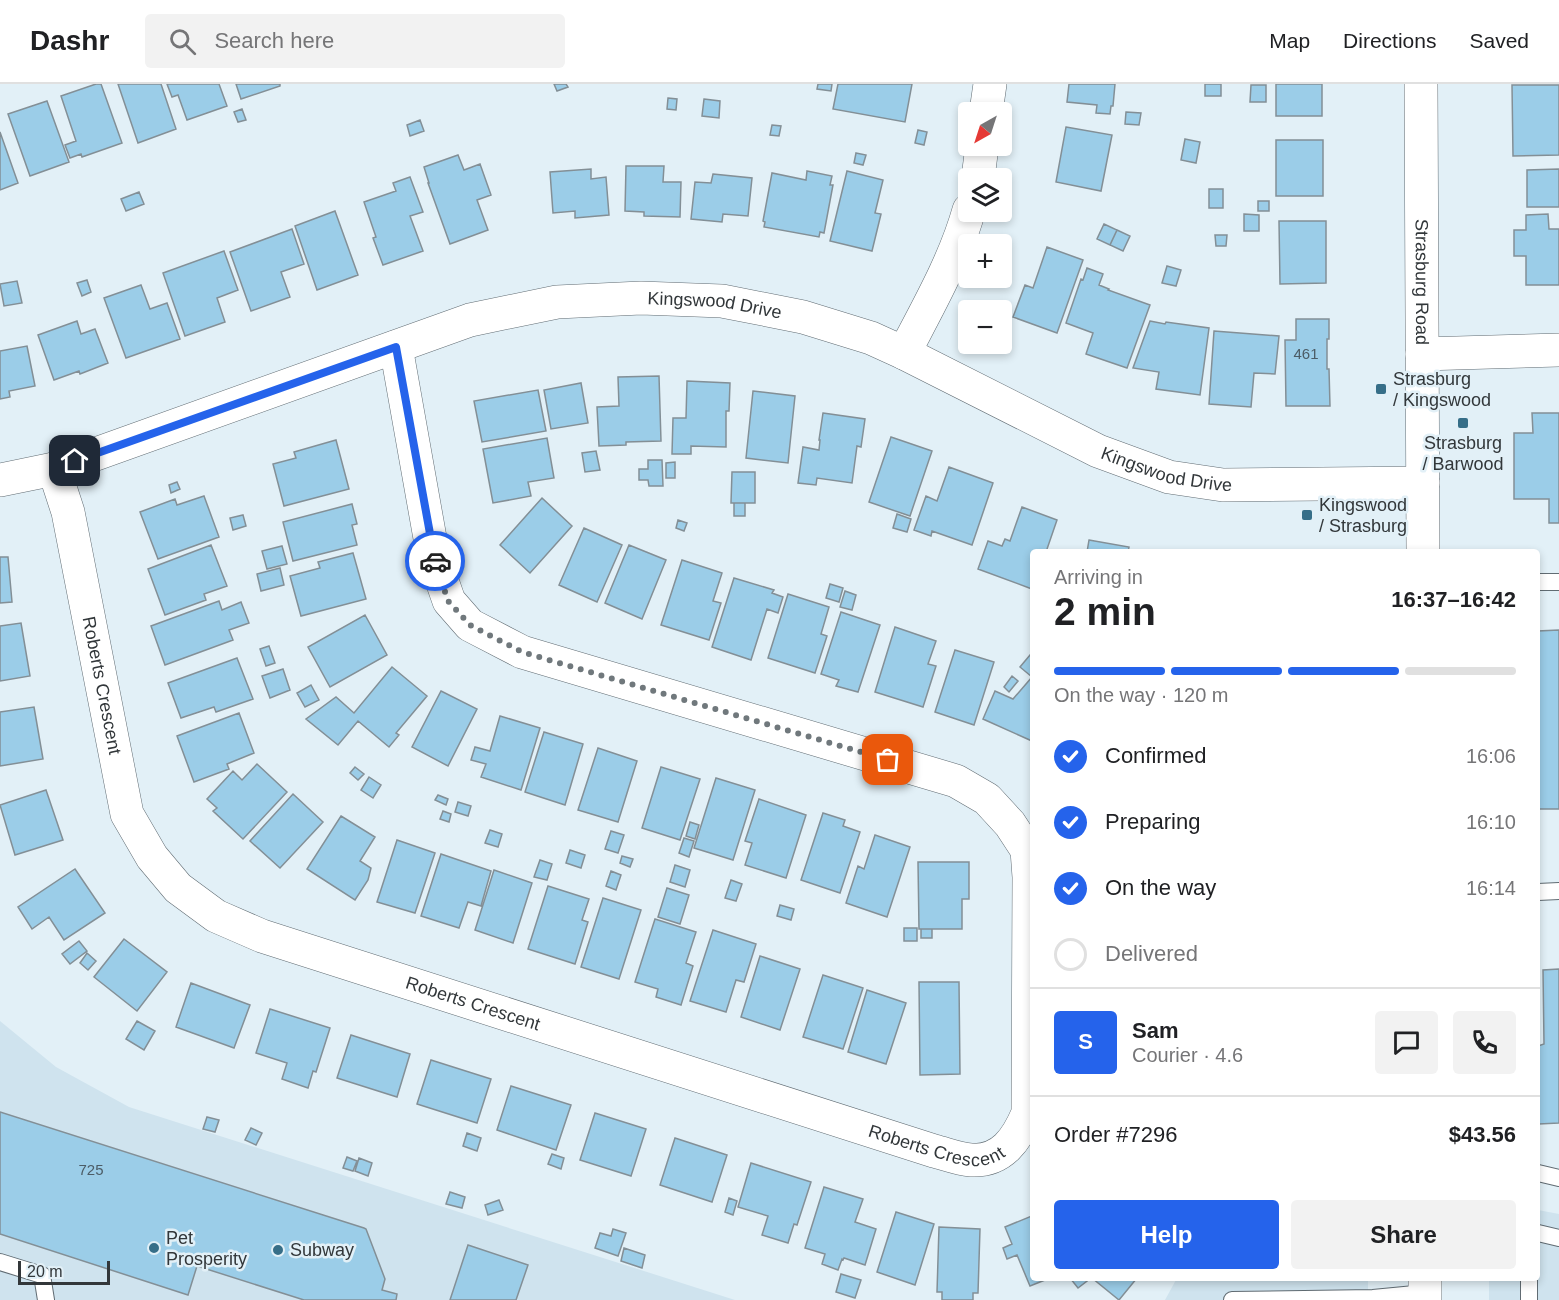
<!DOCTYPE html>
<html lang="en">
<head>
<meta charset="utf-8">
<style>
  body { margin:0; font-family:Arial,sans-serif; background:#f2f2f2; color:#202124; height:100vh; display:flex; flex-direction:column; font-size:22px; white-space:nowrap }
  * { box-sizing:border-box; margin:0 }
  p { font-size:20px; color:#757577 }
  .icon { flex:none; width:33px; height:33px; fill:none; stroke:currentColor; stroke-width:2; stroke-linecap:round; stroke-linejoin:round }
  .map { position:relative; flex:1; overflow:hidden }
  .details { position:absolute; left:1030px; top:465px; width:510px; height:732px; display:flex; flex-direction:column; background:#fff; border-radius:6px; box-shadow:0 3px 9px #0003 }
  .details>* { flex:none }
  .needle { width:39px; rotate:219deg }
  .tools { position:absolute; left:958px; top:18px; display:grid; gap:12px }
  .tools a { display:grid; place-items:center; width:54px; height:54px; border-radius:6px; background:#fff; box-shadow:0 3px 9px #0003; font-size:30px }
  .scale { position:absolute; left:18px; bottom:15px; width:92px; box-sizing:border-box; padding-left:6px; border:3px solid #32373a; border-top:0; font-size:16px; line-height:21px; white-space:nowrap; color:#32373a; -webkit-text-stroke:4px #e2f0f7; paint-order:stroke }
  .pin { position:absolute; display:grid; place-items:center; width:51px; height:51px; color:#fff; margin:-26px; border-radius:12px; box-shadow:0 3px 9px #0006 }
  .courier { position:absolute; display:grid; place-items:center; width:60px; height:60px; margin:-30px; border:4px solid #2563eb; border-radius:50%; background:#fff; color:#222; box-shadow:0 2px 8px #0007 }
  .summary em { font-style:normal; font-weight:700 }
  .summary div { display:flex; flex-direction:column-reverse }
  .summary { display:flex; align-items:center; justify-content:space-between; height:102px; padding:0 24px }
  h1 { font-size:39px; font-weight:700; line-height:45px }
  .bar { display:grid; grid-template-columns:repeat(4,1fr); gap:9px 6px; align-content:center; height:72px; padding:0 24px }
  .bar i { height:8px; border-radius:4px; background:#e0e0e0 }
  .bar .current { background:#2563eb }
  .bar p { grid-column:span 4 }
  .line { display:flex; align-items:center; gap:15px; padding:0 24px; border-top:2px solid #e0e0e0 }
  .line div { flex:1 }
  .round { display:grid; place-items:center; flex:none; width:63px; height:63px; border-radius:6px; background:#f2f2f2 }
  ol { padding:0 24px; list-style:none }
  li { display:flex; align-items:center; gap:18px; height:66px }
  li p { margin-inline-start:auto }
  li .icon { padding:6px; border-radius:50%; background:#2563eb; color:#fff; stroke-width:4 }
  li:last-child { color:#757577 }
  li i { width:33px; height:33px; border:3px solid #e0e0e0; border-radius:50% }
  .button { display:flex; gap:12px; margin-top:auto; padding:12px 24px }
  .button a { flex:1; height:69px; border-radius:6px; background:#2563eb; color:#fff; font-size:24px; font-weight:700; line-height:69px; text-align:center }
  .button a+a { background:#f2f2f2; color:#202124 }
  header { display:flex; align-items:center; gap:36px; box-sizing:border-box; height:84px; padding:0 30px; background:#fff; border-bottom:2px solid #e0e0e0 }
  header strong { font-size:28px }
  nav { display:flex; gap:33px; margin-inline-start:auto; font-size:21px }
  .search { width:420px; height:54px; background:#f2f2f2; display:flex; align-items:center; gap:15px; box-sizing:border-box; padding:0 21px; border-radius:6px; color:#757577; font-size:22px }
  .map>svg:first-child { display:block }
  .built { fill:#cfe3ee }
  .building { fill:#9bcde8; stroke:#838f96; stroke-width:1.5 }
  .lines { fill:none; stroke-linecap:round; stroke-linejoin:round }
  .service-casing { stroke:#616c73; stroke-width:18 }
  .minor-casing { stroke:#616c73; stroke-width:34 }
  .tertiary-casing { stroke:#616c73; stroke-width:34 }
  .service { stroke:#fff; stroke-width:16 }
  .minor { stroke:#fff; stroke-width:33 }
  .tertiary { stroke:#fff; stroke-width:33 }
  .done { stroke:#70787c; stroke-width:6; stroke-dasharray:0 10.8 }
  .route { stroke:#2563eb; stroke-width:8 }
  .poi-dot { fill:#366e88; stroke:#e2f0f7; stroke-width:2 }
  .labels { text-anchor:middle; stroke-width:5; stroke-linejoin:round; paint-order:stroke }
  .number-label { font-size:15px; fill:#4c5c66 }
  .street-label { font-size:18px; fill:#32373a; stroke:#e2f0f7 }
  .poi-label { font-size:18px; fill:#32373a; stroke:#e2f0f7; text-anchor:start }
</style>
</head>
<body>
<header>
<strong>Dashr</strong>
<div class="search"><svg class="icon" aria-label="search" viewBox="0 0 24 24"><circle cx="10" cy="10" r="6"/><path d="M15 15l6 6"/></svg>Search here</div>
<nav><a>Map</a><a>Directions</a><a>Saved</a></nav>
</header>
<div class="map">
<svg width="1559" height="1216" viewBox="0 0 1559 1216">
  <rect width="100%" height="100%" fill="#e2f0f7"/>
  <path class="built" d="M0 937 56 983 129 1023 735 1216H0Z
    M1538 1126 1559 1130V1216H1489V1194H1538Z
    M1177 1194H1368V1216H1165Z"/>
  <path class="building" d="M96 0H101L122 59 82 73 81 70 70 74 65 61 76 57 61 12Z
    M118 0H161L176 45 138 59Z
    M167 0H219L227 22 187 36 178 11 172 13Z
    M236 0H280V2L241 15Z
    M554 0H566L568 3 557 7Z
    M818 0H832L831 7 817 5Z
    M838 0H912L905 38 833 25Z
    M1069 0H1115L1113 22H1111L1110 30 1096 29 1097 21 1067 18Z
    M1205 0H1221V12H1205Z
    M1276 0H1322V32H1276Z
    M1251 1H1266V18H1250Z
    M1512 1H1559V71L1513 72Z
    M668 14 677 15 676 26 667 25Z
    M704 15 720 17 719 34 702 32Z
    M47 17 69 78 30 92 8 30Z
    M242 25 246 36 238 38 234 28Z
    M1126 28 1141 29 1139 41 1125 40Z
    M420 36 424 47 410 52 407 41Z
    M772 41 781 42 779 52 770 51Z
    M1066 43 1112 51 1101 107 1056 98Z
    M918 46 927 48 924 61 915 59Z
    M0 48 18 99 0 106Z
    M1185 55 1200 58 1196 79 1181 76Z
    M1276 56H1323V112H1276Z
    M856 69 866 71 863 81 854 79Z
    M458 71 464 86 480 80 491 111 477 116 488 146 450 160 428 99H429L424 83Z
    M626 82H664L663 98H681L680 133 644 132V128L625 127Z
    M591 85V95L606 93 609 131 575 134V127L553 129 550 88Z
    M1559 85V123H1527V86Z
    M807 87 832 92 830 101H833L824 149 820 148 819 153 764 143 765 138 763 137 772 89 806 96Z
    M847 87 883 96 875 129 881 130 872 167 830 157Z
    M713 90 752 94 748 132 723 130 722 138 691 135 695 98 711 99Z
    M410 93 423 128 410 132 423 167 383 181 373 154 376 153 364 118 396 107 393 99Z
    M1209 105H1223V124H1209Z
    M139 108 144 120 126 127 121 115Z
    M1258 117H1269V127H1258Z
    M335 127 358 191 317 206 295 142Z
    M1244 130 1259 131V147H1244Z
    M1548 130 1549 145H1559V201H1526V172H1514V146H1526V131Z
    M1279 137H1326V199L1280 200Z
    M1104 140 1117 146 1110 161 1097 155Z
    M292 145 304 180 281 188 290 213 251 227 230 168Z
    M1117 146 1130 152 1123 167 1110 161Z
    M1215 151H1227L1226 162H1216Z
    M1047 163 1083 176 1057 249 1013 233 1025 201 1033 204Z
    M224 167 238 206 217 214 225 238 185 252 163 189Z
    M1167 182 1181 186 1176 202 1162 199Z
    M1087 184 1103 190 1099 201 1109 205 1108 206 1150 221 1127 284 1086 270 1093 249 1066 239 1081 195 1083 196Z
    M87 196 91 208 82 212 77 199Z
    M17 197 22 219 4 222 0 200Z
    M141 201 150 225 167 219 180 255 126 274 104 214Z
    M1296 235H1329V255H1327V285H1329L1330 322H1286L1285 256H1296Z
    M77 237 81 250 95 245 108 279 80 290 79 287 54 296 38 251Z
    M1150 237 1165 240 1166 238 1209 244 1200 311 1156 305 1159 288 1133 284Z
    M1214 247 1279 252 1275 290 1254 289 1251 323 1209 320Z
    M27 262 35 302 9 307 10 313 0 315V267Z
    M659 292 661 357 626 358V361L599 362 597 323 619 322 618 293Z
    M687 297 730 299 729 327H726V363L691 362V370H672L673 334H686Z
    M581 299 588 339 551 345 544 306Z
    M538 306 546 347 482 358 474 317Z
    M753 307 795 312 788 379 746 374Z
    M823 329 865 335 861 363 857 362 852 399 817 394 816 401 798 399 803 363 819 366 820 356H819Z
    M1532 329H1559V439H1549V415H1514V349H1533Z
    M891 353 932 367 910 432 869 418Z
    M547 354 554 394 528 398 531 412 493 419 483 365Z
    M336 356 349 405 284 422 273 380 296 374 294 368Z
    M596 367 600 386 585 388 582 369Z
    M648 376H662L663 402H649L648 396H639V385H648Z
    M675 378V394H666V379Z
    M949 383 993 399 972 461 932 447 931 452 914 446 926 412 937 417Z
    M732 388H755V419H731Z
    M177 398 180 405 171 409 169 401Z
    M204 412 219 453 158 475 140 428 175 415 177 421Z
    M542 414 572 442 530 489 500 461Z
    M734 419H745V432H734Z
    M352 420 357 440 352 441 357 461 293 477 283 438Z
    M1022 423 1057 436 1046 468H1034V502L1032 505 978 485 988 457 1002 462 1005 455 1010 457Z
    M897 430 911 435 907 448 893 444Z
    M243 431 246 442 233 446 230 434Z
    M678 436 687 439 684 447 676 444Z
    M584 444 622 461 597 518 559 501Z
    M1089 456 1129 463 1128 468H1087Z
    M211 461 227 502 204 510 206 516 165 531 148 485Z
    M629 461 666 476 642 535 605 519Z
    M282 462 287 480 267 485 262 467Z
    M353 469 366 515 301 532 290 492 320 484 318 478Z
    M0 473H8L12 518 0 519Z
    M682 476 722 489 713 517 721 519 709 556 661 541Z
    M280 484 284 501 261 507 257 490Z
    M734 494 774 506 772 509 783 513 778 529 767 525 751 576 712 563Z
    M830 500 843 504 839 518 826 514Z
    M845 507 856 511 852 526 840 523Z
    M788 510 829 523 821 550 827 552 815 589 768 574Z
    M219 517 222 526 241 518 249 539 229 546 233 556 165 581 151 542Z
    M841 528 880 541 858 608 836 602 839 596 821 590Z
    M365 531 387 571 330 603 308 563Z
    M21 539 30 592 0 597V542Z
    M895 543 936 557 928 580 936 582 923 623 875 608Z
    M1559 546V725H1539L1538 547Z
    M269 562 275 579 266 582 260 565Z
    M955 566 994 578 974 641 935 628Z
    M1030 571 1034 574V655L1032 657 983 635 995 607 1013 615 1032 593 1020 583Z
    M237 574 253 615 216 628 214 623 181 634 168 599Z
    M392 583 427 612 396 649 399 651 389 663 358 637 338 661 306 635 336 613 354 629Z
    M283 585 290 606 270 614 262 592Z
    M1012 592 1018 597 1009 608 1004 603Z
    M311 601 319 616 305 623 297 609Z
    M441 607 477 625 448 682 412 663Z
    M34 623 43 675 0 682V628Z
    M239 629 254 669 227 680 229 685 194 698 177 652Z
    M500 632 540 644 521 706 481 693 486 680 471 676 475 663 490 667Z
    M544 648 583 660 565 721 525 708Z
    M598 664 637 677 618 738 578 726Z
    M257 680 287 708 243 755 213 727 217 724 207 715 233 687 242 696Z
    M355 683 364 690 358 696 350 689Z
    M661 683 700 695 680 756 642 744Z
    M369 693 381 701 373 714 361 706Z
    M716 694 755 706 733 776 694 764Z
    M46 706 63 756 15 771 0 721Z
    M293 710 323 738 280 784 250 757Z
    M438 711 448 715 446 721 435 716Z
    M759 715 806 731 786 794 745 781 752 759 745 757Z
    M458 718 471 722 468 732 455 728Z
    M443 727 451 730 449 738 440 735Z
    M823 729 845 736 843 742 860 748 840 809 801 796Z
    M341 732 375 753 360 777 371 784 368 796 355 816 307 785Z
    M690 738 699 741 695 755 686 752Z
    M490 746 502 750 498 763 485 759Z
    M611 747 624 751 618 769 605 765Z
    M875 751 910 763 887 833 846 819 858 782 864 785Z
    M684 754 694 757 689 773 679 769Z
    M397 756 435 769 415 829 377 818Z
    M570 766 585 771 581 784 566 779Z
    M441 770 491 787 481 822 468 818 459 844 421 832Z
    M622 772 633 775 630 783 620 779Z
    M540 776 552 780 547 796 534 793Z
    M918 778H969V815H962V845H919Z
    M675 781 690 786 685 803 670 798Z
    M75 785 105 829 64 856 49 833 32 845 18 823Z
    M494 786 532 799 513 859 475 846Z
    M611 787 621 791 616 806 606 802Z
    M731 796 742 800 736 817 725 814Z
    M548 802 589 815 582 836 588 838 575 880 528 865Z
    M667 804 689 811 680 840 658 833Z
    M603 814 641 826 619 895 581 883Z
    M780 821 794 825 791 836 777 832Z
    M655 835 696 848 686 879 693 882 681 921 656 913 658 905 635 898Z
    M904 844H917V857H904Z
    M921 845H932V854H921Z
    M713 846 756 860 744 898 736 896 726 928 690 917Z
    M124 855 167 888 137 927 94 893Z
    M79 857 87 867 70 880 62 870Z
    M87 869 96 877 88 886 80 879Z
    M760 872 800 885 780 946 741 933Z
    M1559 885V1039L1539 1040 1538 962 1544 960 1543 886Z
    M823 891 863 904 843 965 803 953Z
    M919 898H959L960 990 920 991Z
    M191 899 250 921 234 964 176 943Z
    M867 906 906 919 886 980 848 968Z
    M270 925 330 944 316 988 313 987 308 1004 282 995 287 979 256 969Z
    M137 937 155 947 144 966 126 955Z
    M351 951 410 970 397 1013 337 994Z
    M431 976 491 995 477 1039 417 1020Z
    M511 1002 571 1021 556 1066 497 1046Z
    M0 1028 364 1144 366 1145 385 1195 382 1206 397 1210 396 1216H304L197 1182 188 1211 0 1150Z
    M595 1029 646 1045 631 1092 580 1076Z
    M207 1033 219 1036 215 1048 203 1045Z
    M251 1044 262 1049 256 1061 245 1056Z
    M467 1049 481 1054 477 1067 463 1062Z
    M675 1054 727 1071 712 1118 660 1101Z
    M552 1070 564 1074 561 1085 548 1080Z
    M347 1073 357 1077 353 1087 343 1084Z
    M359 1074 372 1079 368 1092 355 1087Z
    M751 1079 811 1098 797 1141 794 1140 788 1159 762 1151 768 1132 738 1123Z
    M824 1103 863 1115 855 1138 876 1145 865 1181 844 1174 843 1176 842 1175 838 1186 822 1180 825 1170 805 1164Z
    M450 1108 465 1113 462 1124 446 1120Z
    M729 1114 737 1117 733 1131 725 1128Z
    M499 1116 503 1126 488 1131 485 1121Z
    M896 1128 934 1140 915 1201 877 1188Z
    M1034 1131V1194H1050L1030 1202 1017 1171 1007 1175 1003 1164 1012 1160 1005 1143Z
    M939 1143 980 1145 978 1209H973V1216H942V1208H937Z
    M613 1145 626 1149 618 1172 595 1164 600 1149 611 1152Z
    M468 1161 528 1181 516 1216H450Z
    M624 1164 645 1171 642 1184 621 1177Z
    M841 1190 861 1196 855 1214 836 1208Z
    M1070 1194H1085L1087 1197 1078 1204Z
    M1092 1194H1137L1119 1216Z"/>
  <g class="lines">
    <g class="service-casing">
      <path id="service" d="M1538 498H1559
        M1538 808 1559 807
        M1538 1089 1559 1094
        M1538 1149 1559 1154
        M0 1178 42 1191 46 1216
        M1232 1216 1373 1214 1425 1209
        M1529 1216V1194"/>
    </g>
    <g class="minor-casing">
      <g id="minor">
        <path d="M986 28 990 0"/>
        <path d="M978 94 982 62"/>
        <path d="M904 269C928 223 955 176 969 126"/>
        <path d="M1422 270 1559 266"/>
        <path id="s1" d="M54 385 68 428 127 730 152 773 178 804 216 832 262 852 934 1067C946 1070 958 1075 971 1076 1002 1078 1017 1055 1028 1029L1029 793 1027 766 1010 740 987 715 956 697 522 568 470 541 449 517 433 471 396 263"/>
        <path id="s2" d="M0 396 54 385 470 236 557 218 641 214 722 217 803 233 871 254 904 269 1098 367 1169 393 1223 401 1423 399"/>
      </g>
    </g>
    <g class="tertiary-casing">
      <g id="tertiary">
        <path id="s3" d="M1421 0 1423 468"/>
        <path d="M1425 1216V1194"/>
      </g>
    </g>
    <use href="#service" class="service"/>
    <use href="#minor" class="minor"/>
    <use href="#tertiary" class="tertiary"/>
  </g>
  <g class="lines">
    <path class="done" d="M435 477 448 517 470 541 522 568 888 676"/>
    <path class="route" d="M75 377 396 263 435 477"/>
  </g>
  <g class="poi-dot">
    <rect x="1375" y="299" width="12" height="12" rx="3"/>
    <rect x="1457" y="333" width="12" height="12" rx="3"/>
    <rect x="1301" y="425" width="12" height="12" rx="3"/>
    <circle cx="154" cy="1164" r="6"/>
    <circle cx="278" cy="1166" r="6"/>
  </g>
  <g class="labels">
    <g class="number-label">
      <text x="1306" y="275">461</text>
      <text x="91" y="1091">725</text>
    </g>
    <g class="street-label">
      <text dy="6" stroke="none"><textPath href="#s3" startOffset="198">Strasburg Road</textPath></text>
      <text dy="6" stroke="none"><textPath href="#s2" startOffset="744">Kingswood Drive</textPath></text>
      <text dy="6" stroke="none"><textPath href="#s2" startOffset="1230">Kingswood Drive</textPath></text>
      <text dy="6" stroke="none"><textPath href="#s1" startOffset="222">Roberts Crescent</textPath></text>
      <text dy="6" stroke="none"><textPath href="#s1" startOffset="762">Roberts Crescent</textPath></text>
      <text dy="6" stroke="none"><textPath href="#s1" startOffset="1248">Roberts Crescent</textPath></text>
    </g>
    <g class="poi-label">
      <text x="1393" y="301">Strasburg<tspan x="1393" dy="21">/ Kingswood</tspan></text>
      <text x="1463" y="365" text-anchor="middle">Strasburg<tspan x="1463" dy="21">/ Barwood</tspan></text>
      <text x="1319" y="427">Kingswood<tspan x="1319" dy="21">/ Strasburg</tspan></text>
      <text x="166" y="1160">Pet<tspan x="166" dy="21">Prosperity</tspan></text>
      <text x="290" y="1172">Subway</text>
    </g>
  </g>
</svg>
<div class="tools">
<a><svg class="needle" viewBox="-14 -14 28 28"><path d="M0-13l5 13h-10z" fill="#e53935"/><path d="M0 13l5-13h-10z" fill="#757577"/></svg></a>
<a><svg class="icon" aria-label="layers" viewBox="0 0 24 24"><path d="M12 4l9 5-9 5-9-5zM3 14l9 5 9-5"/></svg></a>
<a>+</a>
<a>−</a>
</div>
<div class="scale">20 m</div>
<div class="pin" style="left:888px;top:676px;background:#ea580c"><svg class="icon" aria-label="bag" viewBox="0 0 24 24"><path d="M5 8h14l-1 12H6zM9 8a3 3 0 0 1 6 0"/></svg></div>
<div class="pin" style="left:75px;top:377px;background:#1f2937"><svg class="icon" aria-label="home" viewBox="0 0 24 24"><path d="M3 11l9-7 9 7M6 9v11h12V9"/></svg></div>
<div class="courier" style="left:435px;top:477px"><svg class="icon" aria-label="car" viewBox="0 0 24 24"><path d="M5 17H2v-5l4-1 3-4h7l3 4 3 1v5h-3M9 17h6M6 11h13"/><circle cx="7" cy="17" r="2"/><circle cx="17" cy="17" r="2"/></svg></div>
<section class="details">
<div class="summary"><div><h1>2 min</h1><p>Arriving in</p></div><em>16:37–16:42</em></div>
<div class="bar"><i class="current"></i><i class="current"></i><i class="current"></i><i></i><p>On the way · 120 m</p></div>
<ol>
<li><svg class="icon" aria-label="check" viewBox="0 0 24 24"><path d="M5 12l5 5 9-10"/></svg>Confirmed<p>16:06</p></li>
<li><svg class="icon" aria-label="check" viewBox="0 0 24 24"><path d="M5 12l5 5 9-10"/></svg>Preparing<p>16:10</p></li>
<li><svg class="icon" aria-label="check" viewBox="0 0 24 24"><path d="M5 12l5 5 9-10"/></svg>On the way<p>16:14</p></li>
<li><i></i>Delivered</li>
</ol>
<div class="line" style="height:108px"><b class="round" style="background:#2563eb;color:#fff">S</b><div><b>Sam</b><p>Courier · 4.6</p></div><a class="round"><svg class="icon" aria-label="chat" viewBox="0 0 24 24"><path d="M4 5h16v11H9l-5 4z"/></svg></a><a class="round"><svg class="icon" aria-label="phone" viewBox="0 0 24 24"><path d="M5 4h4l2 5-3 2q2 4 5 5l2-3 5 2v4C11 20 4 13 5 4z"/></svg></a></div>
<div class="line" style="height:78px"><div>Order #7296</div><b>$43.56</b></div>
<div class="button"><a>Help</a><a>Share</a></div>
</section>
</div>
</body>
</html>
